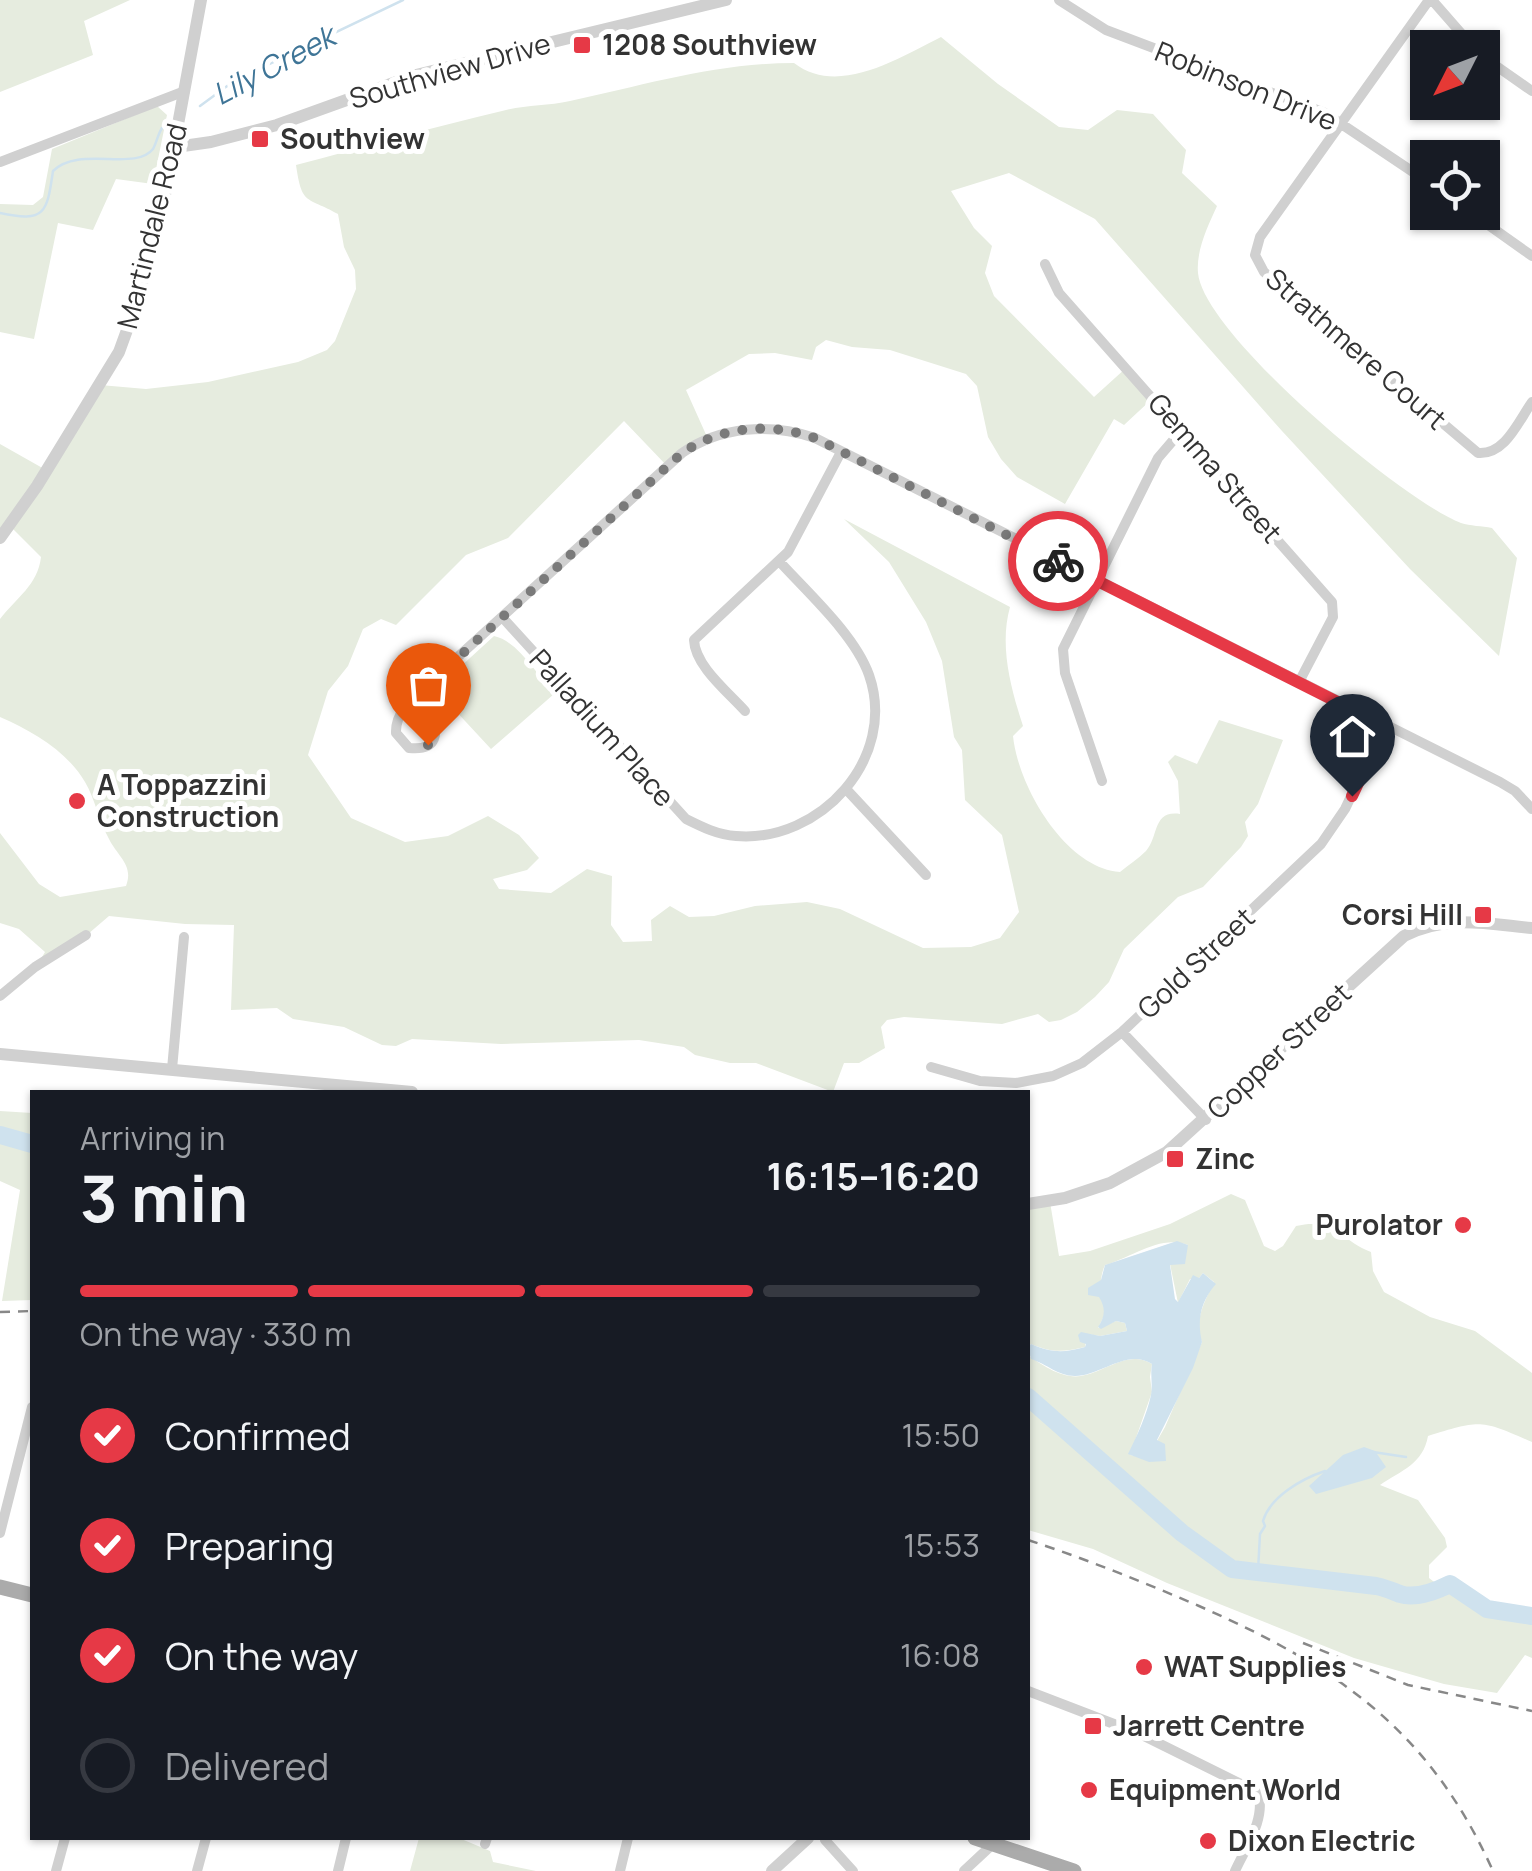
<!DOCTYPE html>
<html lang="en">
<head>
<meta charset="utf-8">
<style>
  body { margin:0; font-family:Manrope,sans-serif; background:#20242c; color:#f1f3f6; height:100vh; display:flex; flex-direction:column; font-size:38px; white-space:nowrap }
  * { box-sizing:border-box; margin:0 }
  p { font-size:32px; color:#9ea1a6 }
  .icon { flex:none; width:55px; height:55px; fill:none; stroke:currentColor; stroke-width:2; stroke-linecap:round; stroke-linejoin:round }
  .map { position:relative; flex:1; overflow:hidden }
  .details { position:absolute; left:30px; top:1090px; width:1000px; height:750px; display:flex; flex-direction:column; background:#171b24; border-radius:0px; box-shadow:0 2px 8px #0004 }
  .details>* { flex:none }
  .needle { width:65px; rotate:228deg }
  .fabs { position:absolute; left:1410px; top:30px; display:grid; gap:20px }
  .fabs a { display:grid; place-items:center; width:90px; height:90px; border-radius:0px; background:#171b24; box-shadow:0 2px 8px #0004; font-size:50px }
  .pin { position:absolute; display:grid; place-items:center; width:85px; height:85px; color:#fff; margin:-102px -42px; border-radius:50% 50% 50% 0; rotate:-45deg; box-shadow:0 0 10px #0007 }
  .pin .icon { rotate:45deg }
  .courier { position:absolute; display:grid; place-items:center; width:100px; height:100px; margin:-50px; border:8px solid #e63946; border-radius:50%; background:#fff; color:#222; box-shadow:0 2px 12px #0007 }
  .overview em { font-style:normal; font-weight:700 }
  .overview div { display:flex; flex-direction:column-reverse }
  .overview { display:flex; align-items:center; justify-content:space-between; height:170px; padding:0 50px }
  h1 { font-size:65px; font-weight:700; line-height:75px }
  .bar { display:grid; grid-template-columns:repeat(4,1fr); gap:15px 10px; align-content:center; height:120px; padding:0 50px }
  .bar i { height:12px; border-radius:8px; background:#363941 }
  .bar .active { background:#e63946 }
  .bar p { grid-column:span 4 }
  ol { padding:0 50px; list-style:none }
  li { display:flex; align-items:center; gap:30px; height:110px }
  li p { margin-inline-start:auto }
  li .icon { padding:10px; border-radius:50%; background:#e63946; color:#fff; stroke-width:4 }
  li:last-child { color:#9ea1a6 }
  li i { width:55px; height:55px; border:5px solid #363941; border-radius:50% }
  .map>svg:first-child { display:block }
  .green { fill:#e6ecdf }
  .water { fill:#cfe2ee }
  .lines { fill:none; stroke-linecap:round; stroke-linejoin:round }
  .stream { stroke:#cfe2ee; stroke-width:2.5 }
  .river { stroke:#cfe2ee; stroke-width:18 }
  .minor { stroke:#d0d0d0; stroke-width:10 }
  .tertiary { stroke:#d0d0d0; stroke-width:12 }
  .primary { stroke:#ababab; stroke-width:15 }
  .rail { stroke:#888; stroke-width:2.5; stroke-dasharray:10 8; stroke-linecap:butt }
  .done { stroke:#7a7a7a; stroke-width:10; stroke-dasharray:0 18 }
  .route { stroke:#e63946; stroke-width:12 }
  .poi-dot { fill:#e63946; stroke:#fff; stroke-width:4 }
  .labels { text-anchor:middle; stroke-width:10; stroke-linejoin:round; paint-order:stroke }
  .poi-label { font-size:28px; font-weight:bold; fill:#333; stroke:#fff; text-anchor:start }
  .street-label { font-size:28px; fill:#333; stroke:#fff }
  .water-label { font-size:30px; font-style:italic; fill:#3f7597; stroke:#fff }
</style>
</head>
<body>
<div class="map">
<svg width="1532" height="1871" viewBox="0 0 1532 1871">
  <rect width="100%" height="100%" fill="#fff"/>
  <path class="green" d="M0 0H130L84 21 93 55 0 92Z
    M941 37 998 84 1059 127 1088 130 1117 110 1153 114 1186 150 1182 173 1217 206C1208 226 1196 250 1198 273 1204 335 1403 501 1461 523 1470 526 1482 526 1492 528L1517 558 1499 656 1410 569 1282 431 1095 219 1009 173 951 191 974 228 992 246 985 273 994 296 1094 397 1126 368 1153 398 1124 425 1114 419 1065 504 1017 477 1001 459 988 437 977 386 966 374 890 350 852 347 826 340 816 347 812 360 775 353 749 354 686 390 708 439 668 467 624 421 508 538 466 555 396 625 381 619 363 629 348 666 328 691 308 755 351 818 405 842 448 836 488 816 519 835 539 858 527 870 493 879 499 889 551 893 587 869 612 876 611 925 623 942 652 941 651 920 670 906 689 917 714 916 755 906 807 902 840 909 923 948 971 947 1000 938 1019 912 1002 835 965 800 962 750 954 737 942 661 926 622 889 562 844 519 1010 607C999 646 1011 689 1023 726L1013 736C1018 786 1065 868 1120 872 1128 865 1138 859 1146 851 1159 837 1152 810 1180 814L1178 781 1168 762 1175 755 1197 764 1219 720 1283 740 1258 804 1245 822 1248 836 1241 847 1203 887 1178 897 1124 949 1109 982 1095 997 1077 1012 1061 1020 1049 1022 1038 1014 1002 1024 904 1017 887 1020 881 1027 885 1048 859 1063H844L833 1092 756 1063H730L695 1055 684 1047 639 1040 501 1044 412 1039 396 1046 382 1045 344 1027 293 1019 277 1008 231 1010 234 925 185 924 109 916 81 940 36 967 45 952 19 929 0 923V833L39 884 60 897 126 886C134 865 118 857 109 839 99 821 95 799 85 782 67 751 32 731 0 717V619C16 598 38 585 41 557L10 526 0 537V444L46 470 100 385 146 389 208 382 298 362 327 350 335 341 356 289 355 270 344 247 338 214C306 196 302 206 296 165 365 147 433 127 502 111 524 105 547 106 570 101 645 85 716 63 794 63 838 97 899 58 941 37Z
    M157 106 167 115 153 184 116 179 93 230 58 223 34 339 0 332V204L33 205 43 197 52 149Z
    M494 636C518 641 538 676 554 694L491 749 440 694 447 679Z
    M0 1111 32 1113V1300L2 1301 20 1190 0 1181Z
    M1231 1194 1245 1200 1264 1246 1275 1251 1283 1246 1296 1226C1335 1217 1340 1240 1371 1252L1373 1271 1384 1292 1430 1317 1475 1331 1532 1373V1442C1481 1420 1482 1419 1428 1436 1423 1464 1402 1470 1380 1485L1418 1500 1445 1538 1447 1547 1429 1565V1578L1442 1588 1449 1585 1486 1610 1532 1617V1658L1525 1655 1497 1693 1444 1684 1354 1658 1167 1583 1093 1549 1028 1530V1355C1042 1365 1062 1379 1081 1376 1104 1373 1128 1349 1152 1364L1150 1377 1152 1392 1130 1455 1137 1456 1157 1441 1165 1427 1202 1342C1193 1321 1205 1301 1214 1282L1203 1273 1199 1278 1190 1279 1178 1303 1170 1264 1188 1245C1160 1234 1131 1258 1105 1265 1097 1283 1103 1296 1105 1314L1098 1328 1116 1321 1125 1323 1127 1331 1100 1336 1087 1334 1085 1347C1064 1352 1052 1353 1031 1344L1028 1348V1205L1050 1202 1059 1256 1090 1251 1170 1224Z
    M419 1838H459L490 1851 493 1862 536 1871H410Z"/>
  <path class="water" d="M1177 1241 1188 1245 1185 1264 1170 1265 1175 1299 1178 1302 1193 1275 1199 1278 1203 1273 1216 1284C1200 1302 1197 1321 1202 1342L1193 1368 1157 1440 1165 1444 1166 1461 1149 1462 1128 1454C1137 1436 1147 1414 1151 1395 1153 1385 1150 1375 1152 1364 1127 1348 1101 1376 1075 1376 1058 1376 1047 1364 1031 1359L1028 1348 1031 1344C1052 1353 1064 1353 1085 1347L1086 1344 1080 1342 1078 1335 1081 1332 1100 1336 1127 1331 1125 1323 1116 1321 1101 1329 1098 1327C1105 1317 1106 1308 1099 1297L1088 1295V1288L1101 1280 1105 1265Z
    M1364 1447 1375 1451 1386 1467 1372 1478 1316 1494 1309 1486 1343 1455Z"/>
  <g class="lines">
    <path class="stream" d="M200 106 234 81 403 0
      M0 213C46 223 47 212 53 171 79 145 135 172 153 149 156 144 158 134 162 128
      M1373 1452 1406 1457
      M1258 1571 1260 1534 1265 1526 1263 1521C1270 1497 1301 1479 1325 1471"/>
    <path class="river" d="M0 1135 32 1144
      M1028 1397 1182 1533 1232 1569 1376 1586C1386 1588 1392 1591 1400 1594 1416 1599 1436 1591 1450 1584L1487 1609 1532 1616"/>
    <path class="minor" d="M1059 0 1106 30 1325 113 1428 182
      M1429 0 1260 237 1255 255 1264 272 1478 453C1505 455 1518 422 1532 402
      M1432 0 1474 48
      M1482 56 1532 91
      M0 162 185 91
      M1470 212 1532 256
      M1045 264 1059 293 1332 602 1333 617 1299 682
      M502 617 686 819C702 827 718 835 736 836 820 843 898 758 869 675 855 635 808 593 779 561
      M438 675C435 683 432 691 432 700 433 722 447 752 409 748L396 733C395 707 421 692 438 675L682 453C721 426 771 423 815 438L1500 782 1515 791 1532 809
      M745 711C728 692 695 666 694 640L788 552 841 452
      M1102 781 1065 673 1063 649 1158 458 1182 430
      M846 789 926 875
      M0 996 35 967 86 935
      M1122 1032 1206 1120
      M931 1067 980 1081 1016 1083 1053 1076 1082 1063 1122 1032 1321 844 1345 809 1385 725
      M172 1069 184 937
      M0 1533 32 1407
      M1028 1691 1140 1734 1257 1792C1268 1815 1245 1849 1235 1871
      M825 1840 853 1871
      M485 1844 487 1838
      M56 1871 65 1838
      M197 1871 206 1838
      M338 1871 346 1838
      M620 1871 628 1838
      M964 1871 994 1843"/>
    <path class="tertiary" d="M176 147 211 142 277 125 416 75 726 0
      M0 538 37 486 119 352 135 308 162 211 201 0
      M0 1054 412 1092
      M1028 1204 1065 1198 1110 1183 1167 1152 1404 936C1445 914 1488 924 1532 928
      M772 1871 808 1838"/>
    <path class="primary" d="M0 1587 32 1595
      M975 1838 1074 1871"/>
    <path class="rail" d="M0 1312 32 1311
      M1028 1540C1086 1559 1143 1582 1199 1606 1337 1667 1429 1729 1493 1871
      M1303 1643 1408 1685 1532 1711"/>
  </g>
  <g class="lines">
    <path class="done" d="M428 745 436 733 432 702 438 676 682 453C722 426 771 422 815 438L1058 561"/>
    <path class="route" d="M1058 561 1385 726 1352 796"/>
  </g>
  <g class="poi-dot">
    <rect x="572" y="35" width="20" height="20" rx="5"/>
    <rect x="250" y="129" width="20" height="20" rx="5"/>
    <circle cx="77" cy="801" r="10"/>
    <rect x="1473" y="905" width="20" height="20" rx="5"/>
    <rect x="1165" y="1149" width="20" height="20" rx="5"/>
    <circle cx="1463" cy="1225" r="10"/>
    <circle cx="1144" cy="1667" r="10"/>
    <rect x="1083" y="1716" width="20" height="20" rx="5"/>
    <circle cx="1089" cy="1790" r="10"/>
    <circle cx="1208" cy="1841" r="10"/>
  </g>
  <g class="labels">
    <g class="poi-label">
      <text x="602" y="55">1208 Southview</text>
      <text x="280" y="149">Southview</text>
      <text x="97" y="795">A Toppazzini<tspan x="97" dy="32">Construction</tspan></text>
      <text x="1463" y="925" text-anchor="end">Corsi Hill</text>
      <text x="1195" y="1169">Zinc</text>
      <text x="1443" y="1235" text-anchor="end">Purolator</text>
      <text x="1164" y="1677">WAT Supplies</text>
      <text x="1113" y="1736">Jarrett Centre</text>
      <text x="1109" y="1800">Equipment World</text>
      <text x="1228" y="1851">Dixon Electric</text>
    </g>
    <g class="street-label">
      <text transform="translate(450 71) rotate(-16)" y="10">Southview Drive</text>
      <text transform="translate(1246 86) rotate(22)" y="10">Robinson Drive</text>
      <text transform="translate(152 226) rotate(-76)" y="10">Martindale Road</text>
      <text transform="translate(1356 349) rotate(41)" y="10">Strathmere Court</text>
      <text transform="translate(1215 468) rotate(49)" y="10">Gemma Street</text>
      <text transform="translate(602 728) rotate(48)" y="10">Palladium Place</text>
      <text transform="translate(1196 963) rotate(-43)" y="10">Gold Street</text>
      <text transform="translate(1279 1051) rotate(-43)" y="10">Copper Street</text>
    </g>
    <g class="water-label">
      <text transform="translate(274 66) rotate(-28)" y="10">Lily Creek</text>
    </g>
  </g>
</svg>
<div class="fabs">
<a><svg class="needle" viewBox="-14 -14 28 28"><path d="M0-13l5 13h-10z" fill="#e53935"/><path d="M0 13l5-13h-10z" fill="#9ea1a6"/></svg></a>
<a><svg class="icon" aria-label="locate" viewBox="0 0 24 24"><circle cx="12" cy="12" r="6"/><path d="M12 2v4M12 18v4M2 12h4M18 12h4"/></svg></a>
</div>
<div class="pin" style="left:428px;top:745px;background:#ea580c"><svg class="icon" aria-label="bag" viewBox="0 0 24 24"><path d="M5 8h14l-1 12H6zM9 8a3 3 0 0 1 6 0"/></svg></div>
<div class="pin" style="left:1352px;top:796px;background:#1f2937"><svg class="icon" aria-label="home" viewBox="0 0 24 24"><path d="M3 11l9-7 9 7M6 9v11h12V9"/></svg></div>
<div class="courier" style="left:1058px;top:561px"><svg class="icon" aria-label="bike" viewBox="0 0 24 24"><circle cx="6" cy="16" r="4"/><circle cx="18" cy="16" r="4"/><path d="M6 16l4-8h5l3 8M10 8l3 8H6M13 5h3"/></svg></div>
<section class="details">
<div class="overview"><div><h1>3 min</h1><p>Arriving in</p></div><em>16:15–16:20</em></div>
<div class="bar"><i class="active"></i><i class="active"></i><i class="active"></i><i></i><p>On the way · 330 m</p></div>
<ol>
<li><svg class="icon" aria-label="check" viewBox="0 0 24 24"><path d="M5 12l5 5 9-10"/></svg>Confirmed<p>15:50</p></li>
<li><svg class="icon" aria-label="check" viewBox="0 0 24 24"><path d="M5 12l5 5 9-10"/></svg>Preparing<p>15:53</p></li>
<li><svg class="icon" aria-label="check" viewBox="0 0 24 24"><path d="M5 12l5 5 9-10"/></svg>On the way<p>16:08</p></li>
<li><i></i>Delivered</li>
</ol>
</section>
</div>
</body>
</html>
